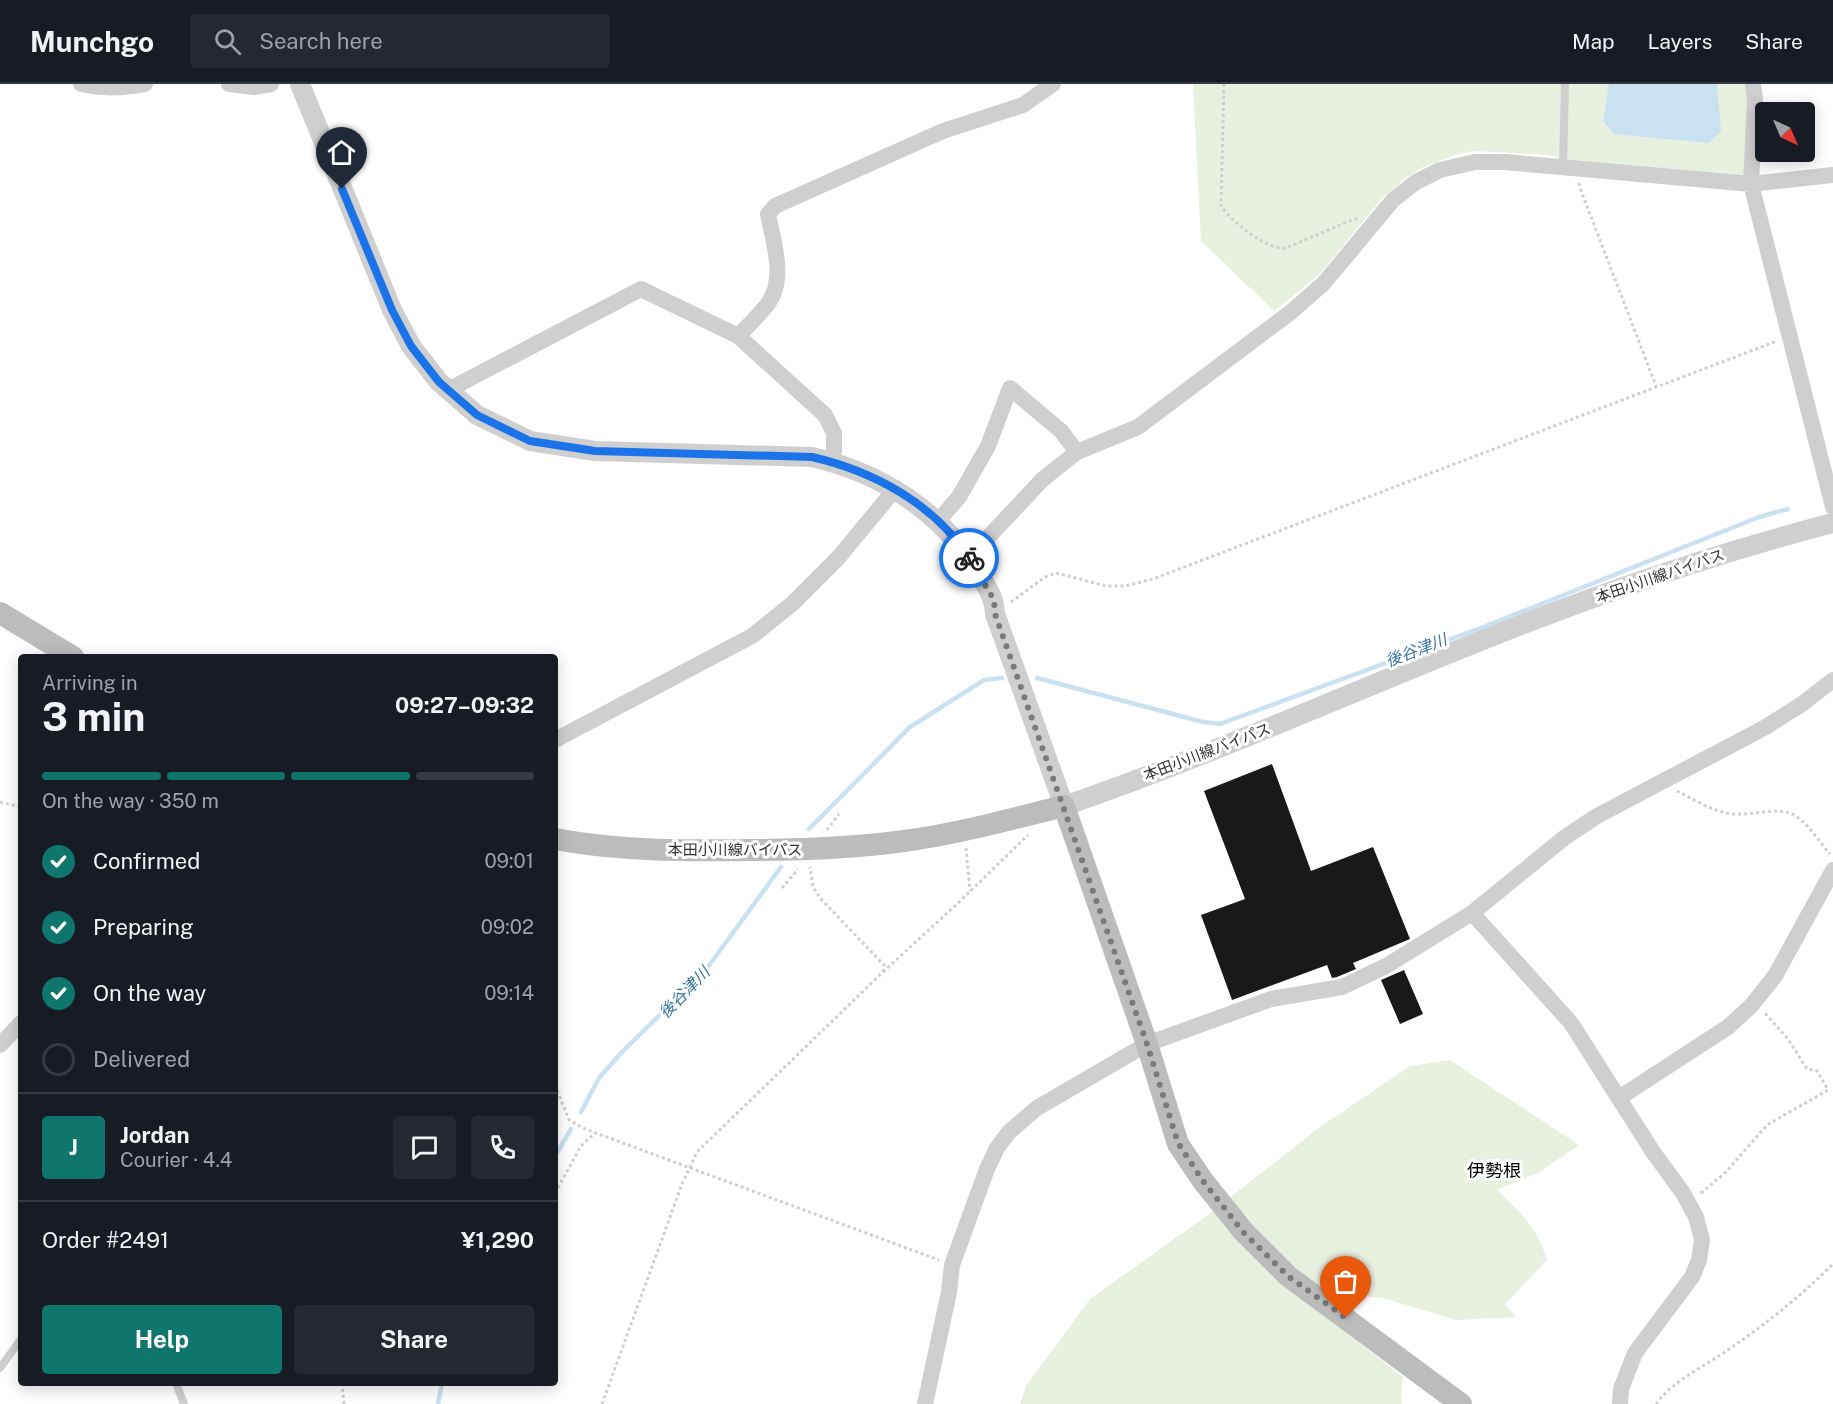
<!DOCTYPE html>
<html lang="en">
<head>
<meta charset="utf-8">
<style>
  body { margin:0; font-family:"Public Sans","Noto Sans JP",sans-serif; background:#242831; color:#f1f3f6; height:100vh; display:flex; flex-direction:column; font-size:22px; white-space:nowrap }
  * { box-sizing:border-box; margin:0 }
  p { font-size:20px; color:#9ea1a6 }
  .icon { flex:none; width:33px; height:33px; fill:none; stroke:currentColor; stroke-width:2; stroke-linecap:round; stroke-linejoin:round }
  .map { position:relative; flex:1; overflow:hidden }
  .side { position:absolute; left:18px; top:570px; width:540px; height:732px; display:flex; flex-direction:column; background:#171b24; border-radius:6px; box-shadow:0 3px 15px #0003 }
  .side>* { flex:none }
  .needle { width:39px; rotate:136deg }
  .buttons { position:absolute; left:1755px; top:18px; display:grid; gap:12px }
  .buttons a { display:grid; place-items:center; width:60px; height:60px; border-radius:6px; background:#171b24; box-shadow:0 3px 15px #0003; font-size:30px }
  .pin { position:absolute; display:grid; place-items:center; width:51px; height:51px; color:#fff; margin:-62px -26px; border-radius:50% 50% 50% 0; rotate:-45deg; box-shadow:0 0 6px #0007 }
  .pin .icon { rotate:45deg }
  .courier { position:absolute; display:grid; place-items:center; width:60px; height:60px; margin:-30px; border:4px solid #1a73e8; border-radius:50%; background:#fff; color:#222; box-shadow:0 2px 8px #0007 }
  .overview em { font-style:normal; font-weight:700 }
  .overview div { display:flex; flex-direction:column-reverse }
  .overview { display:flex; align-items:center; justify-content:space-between; height:102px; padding:0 24px }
  h1 { font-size:39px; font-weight:700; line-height:45px }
  .bar { display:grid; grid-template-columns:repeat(4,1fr); gap:9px 6px; align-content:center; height:72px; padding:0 24px }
  .bar i { height:8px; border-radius:4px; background:#363941 }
  .bar .on { background:#0f766e }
  .bar p { grid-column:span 4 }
  .line { display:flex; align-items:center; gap:15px; padding:0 24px; border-top:2px solid #363941 }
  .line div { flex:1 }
  .round { display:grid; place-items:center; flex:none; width:63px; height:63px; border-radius:6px; background:#242831 }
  ol { padding:0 24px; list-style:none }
  li { display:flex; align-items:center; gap:18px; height:66px }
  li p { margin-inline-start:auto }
  li .icon { padding:6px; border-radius:50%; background:#0f766e; color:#fff; stroke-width:4 }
  li:last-child { color:#9ea1a6 }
  li i { width:33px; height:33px; border:3px solid #363941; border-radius:50% }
  .primary-button { display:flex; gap:12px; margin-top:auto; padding:12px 24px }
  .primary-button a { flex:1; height:69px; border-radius:6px; background:#0f766e; color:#fff; font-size:24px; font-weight:700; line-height:69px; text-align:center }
  .primary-button a+a { background:#242831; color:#f1f3f6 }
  header { display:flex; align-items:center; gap:36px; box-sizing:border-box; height:84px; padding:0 30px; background:#171b24; border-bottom:2px solid #363941 }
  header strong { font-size:28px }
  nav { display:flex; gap:33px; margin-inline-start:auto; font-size:21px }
  .search { width:420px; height:54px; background:#242831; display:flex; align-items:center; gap:15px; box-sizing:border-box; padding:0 21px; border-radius:6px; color:#9ea1a6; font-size:22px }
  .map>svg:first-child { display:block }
  .green { fill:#e8f0df }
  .water { fill:#cae1f1 }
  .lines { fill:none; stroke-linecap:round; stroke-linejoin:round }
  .stream { stroke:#cae1f1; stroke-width:4.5 }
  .building { fill:#191919 }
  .path { stroke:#cfcfcf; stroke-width:3; stroke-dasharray:3 3; stroke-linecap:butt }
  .service { stroke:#cfcfcf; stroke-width:8 }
  .minor { stroke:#cfcfcf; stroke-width:16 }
  .tertiary { stroke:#cfcfcf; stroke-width:20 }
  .secondary { stroke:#bcbcbc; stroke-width:22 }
  .done { stroke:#7a7a7a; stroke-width:6; stroke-dasharray:0 10.8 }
  .route { stroke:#1a73e8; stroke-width:8 }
  .labels { text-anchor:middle; stroke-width:6; stroke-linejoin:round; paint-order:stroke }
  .street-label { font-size:15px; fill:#323232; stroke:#fff }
  .water-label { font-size:16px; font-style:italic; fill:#36759e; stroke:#fff }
  .quarter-label { font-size:18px; fill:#000; stroke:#fff }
</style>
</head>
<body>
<header>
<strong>Munchgo</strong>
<div class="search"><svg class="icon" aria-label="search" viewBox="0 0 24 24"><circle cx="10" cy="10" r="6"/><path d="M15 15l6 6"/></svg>Search here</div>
<nav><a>Map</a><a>Layers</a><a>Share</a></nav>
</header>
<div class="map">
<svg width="1833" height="1320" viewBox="0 0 1833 1320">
  <rect width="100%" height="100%" fill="#fff"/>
  <path class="green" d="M1193 0H1747V67L1743 93 1580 79 1548 71 1476 67 1458 70 1423 83 1406 94 1384 112 1319 191 1274 227 1201 157Z
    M1450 976 1579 1061 1538 1089 1497 1106C1521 1129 1537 1143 1547 1176L1505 1220 1516 1233 1456 1236 1383 1214 1338 1210 1327 1234 1403 1293 1401 1310 1402 1320H1020L1026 1302 1090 1215 1209 1130 1320 1043 1410 982Z"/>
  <path class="water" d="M1609 0H1717L1721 47 1709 59 1614 50 1603 37Z"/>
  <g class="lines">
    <path class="stream" d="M1037 594 1203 638 1220 640 1486 542 1759 433 1788 425
      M809 745 910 643 984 596 1002 594
      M581 1028 599 994 621 969 705 887 781 783
      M555 1072 571 1045
      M438 1320 442 1299"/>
  </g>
  <path class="building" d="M1272 680 1311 787 1373 763 1410 855 1353 879 1356 885 1337 893 1332 894 1327 881 1232 916 1201 831 1245 815 1204 707Z
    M1404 886 1423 930 1400 940 1381 896Z"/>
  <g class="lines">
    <path class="path" d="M1224 0 1221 122C1231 137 1267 167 1286 164L1354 135H1358
      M1579 99 1580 104 1656 302
      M1011 518 1045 493 1056 489 1106 502H1125L1153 495 1777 257
      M1677 707C1695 716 1716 730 1737 730 1755 731 1775 723 1792 730 1807 737 1819 758 1830 770
      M0 718 21 723
      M827 746 839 730
      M966 764 970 807
      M782 804 798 785
      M883 888 956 821 1028 751
      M555 1001 569 1036 585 1045 939 1176
      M555 1109 581 1062 595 1049
      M1701 1109 1726 1088 1767 1041 1828 1006 1817 987 1807 985 1788 955 1764 928
      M342 1299 344 1320
      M602 1320 682 1100 697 1068 883 888 884 881 820 814 813 803 810 783
      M1656 1320C1672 1298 1699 1285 1722 1270 1762 1243 1799 1214 1833 1180"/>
    <path class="service" d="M1563 83 1565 0
      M0 1284 21 1255
      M176 1299 184 1320"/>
    <path class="minor" d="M81 0C104 5 122 4 145 0
      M229 0 254 3 271 0
      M1753 0 1755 16 1751 100 1833 423
      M738 252C748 242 758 232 767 221 787 195 773 158 768 130L775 122 943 47 1023 21 1053 0
      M448 306 641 205 738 252 825 331 834 349V367L831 377
      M938 437 959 413 988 362 1010 304 1061 347 1077 368
      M967 471 979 463 1043 395 1077 368 1138 343 1291 228 1324 199 1393 116 1416 98 1440 86 1475 78H1505L1751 100 1833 91
      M555 656 752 552 792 520 838 474 896 404
      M1472 829 1571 939 1653 1068 1683 1109 1696 1133 1702 1156 1699 1176 1692 1193 1635 1269 1621 1305 1620 1320
      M0 961 21 939
      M1619 1014 1728 943 1751 922 1775 892 1833 786
      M925 1320 949 1208 952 1181 987 1085 997 1064 1009 1048 1037 1024 1147 960 1271 915 1342 903 1386 882 1472 829 1564 754 1597 732 1764 644 1802 620 1833 596"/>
    <path class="tertiary" d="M300 0 392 226 411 262 439 298 477 331 530 357 595 367 812 373C881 389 941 427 978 488 987 504 994 511 995 530L1064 722C1247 659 1422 575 1604 510 1679 483 1756 459 1833 439"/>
    <path class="secondary" d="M0 529 73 573
      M555 755C619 767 685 767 750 766 801 766 853 764 904 757 957 750 1011 735 1064 722L1147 960 1178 1060 1203 1097 1244 1148 1288 1192 1461 1320"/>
  </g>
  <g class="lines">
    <path class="done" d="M969 474 994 516 995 530 1147 960 1178 1059 1203 1097 1244 1149 1288 1192 1346 1234"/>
    <path class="route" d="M342 105 392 226 411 262 439 298 477 331 530 357 595 367 812 373C873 387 935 420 969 474"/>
  </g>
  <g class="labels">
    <g class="street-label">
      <text transform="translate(1660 492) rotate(-19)" y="5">本田小川線バイパス</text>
      <text transform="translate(1207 668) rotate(-21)" y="5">本田小川線バイパス</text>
      <text x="735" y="771">本田小川線バイパス</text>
    </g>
    <g class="water-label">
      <text transform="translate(1416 566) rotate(-21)" y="6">後谷津川</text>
      <text transform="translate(684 908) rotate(-46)" y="6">後谷津川</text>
    </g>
    <g class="quarter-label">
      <text x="1494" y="1093">伊勢根</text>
    </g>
  </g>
</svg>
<div class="buttons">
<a><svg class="needle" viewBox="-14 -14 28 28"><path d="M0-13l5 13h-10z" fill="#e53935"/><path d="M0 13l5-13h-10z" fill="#9ea1a6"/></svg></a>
</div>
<div class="pin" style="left:1346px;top:1234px;background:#ea580c"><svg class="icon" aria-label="bag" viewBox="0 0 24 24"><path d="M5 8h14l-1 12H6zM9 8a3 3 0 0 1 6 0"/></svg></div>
<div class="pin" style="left:342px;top:105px;background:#1f2937"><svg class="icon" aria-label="home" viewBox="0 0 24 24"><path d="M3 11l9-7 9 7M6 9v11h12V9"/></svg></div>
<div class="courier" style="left:969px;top:474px"><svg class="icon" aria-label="bike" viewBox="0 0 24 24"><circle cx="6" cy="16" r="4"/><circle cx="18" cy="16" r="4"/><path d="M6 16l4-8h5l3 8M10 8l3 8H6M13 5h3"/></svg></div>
<section class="side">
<div class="overview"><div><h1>3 min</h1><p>Arriving in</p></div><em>09:27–09:32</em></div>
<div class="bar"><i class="on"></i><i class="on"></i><i class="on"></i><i></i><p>On the way · 350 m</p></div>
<ol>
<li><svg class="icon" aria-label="check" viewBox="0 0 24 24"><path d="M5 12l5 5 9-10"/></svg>Confirmed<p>09:01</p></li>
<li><svg class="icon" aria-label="check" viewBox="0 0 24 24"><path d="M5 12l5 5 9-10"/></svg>Preparing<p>09:02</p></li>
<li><svg class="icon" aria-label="check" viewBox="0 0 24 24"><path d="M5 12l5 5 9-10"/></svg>On the way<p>09:14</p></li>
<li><i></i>Delivered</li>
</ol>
<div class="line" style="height:108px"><b class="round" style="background:#0f766e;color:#fff">J</b><div><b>Jordan</b><p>Courier · 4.4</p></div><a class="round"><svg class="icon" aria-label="chat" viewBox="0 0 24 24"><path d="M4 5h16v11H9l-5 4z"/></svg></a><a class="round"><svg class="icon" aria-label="phone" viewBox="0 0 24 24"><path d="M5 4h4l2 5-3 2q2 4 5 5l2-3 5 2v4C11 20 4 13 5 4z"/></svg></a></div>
<div class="line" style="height:78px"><div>Order #2491</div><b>¥1,290</b></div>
<div class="primary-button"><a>Help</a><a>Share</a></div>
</section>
</div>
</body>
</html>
